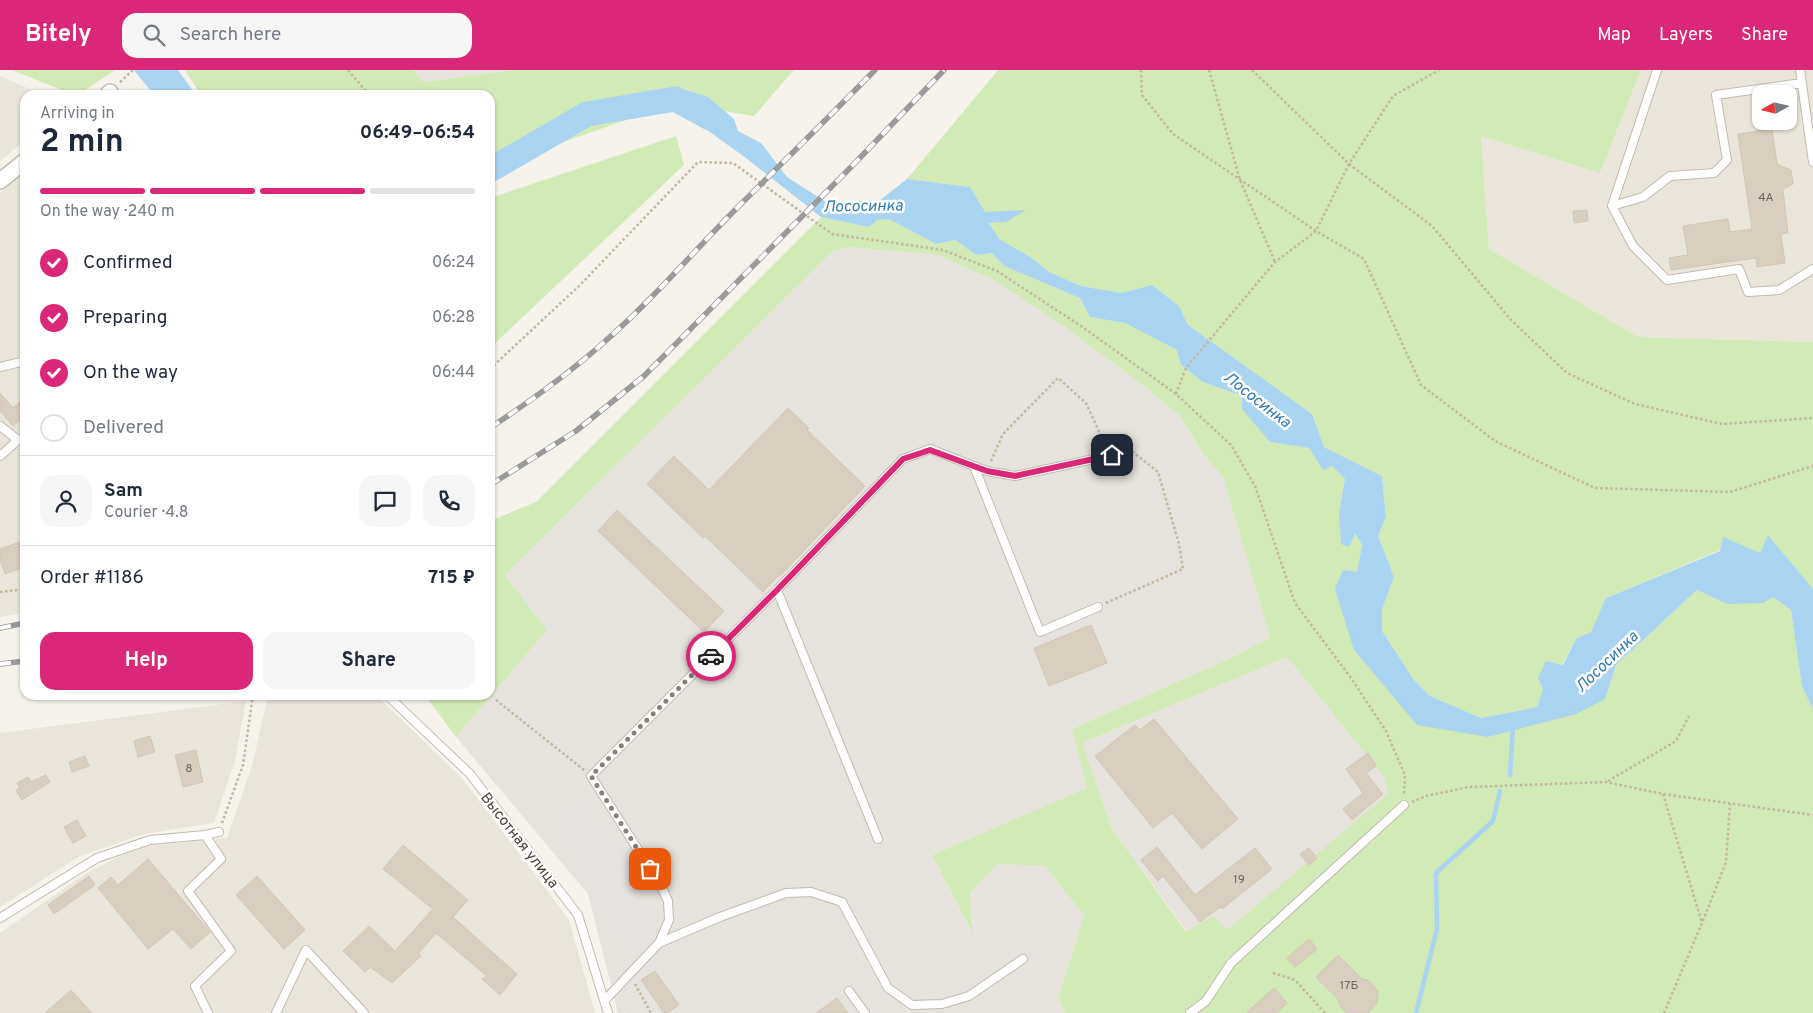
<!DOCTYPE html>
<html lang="en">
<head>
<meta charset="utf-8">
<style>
  body { margin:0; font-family:Overpass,sans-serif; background:#f6f6f7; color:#1f2937; height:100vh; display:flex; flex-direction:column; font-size:19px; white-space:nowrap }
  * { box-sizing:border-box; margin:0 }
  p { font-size:16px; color:#747a83 }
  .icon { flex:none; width:28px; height:28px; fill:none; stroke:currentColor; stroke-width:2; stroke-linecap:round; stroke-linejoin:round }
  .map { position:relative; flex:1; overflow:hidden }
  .side { position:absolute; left:20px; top:20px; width:475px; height:610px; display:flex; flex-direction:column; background:#fff; border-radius:15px; box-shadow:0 1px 4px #0004 }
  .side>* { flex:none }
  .needle { width:32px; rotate:262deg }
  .buttons { position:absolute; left:1752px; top:15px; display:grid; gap:10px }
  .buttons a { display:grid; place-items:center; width:45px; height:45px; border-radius:10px; background:#fff; box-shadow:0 1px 4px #0004; font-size:25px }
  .pin { position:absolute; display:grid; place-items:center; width:42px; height:42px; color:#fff; margin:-21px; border-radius:10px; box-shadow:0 2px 8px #0006 }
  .courier { position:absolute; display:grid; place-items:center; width:50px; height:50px; margin:-25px; border:4px solid #db2777; border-radius:50%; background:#fff; color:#222; box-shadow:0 1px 6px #0007 }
  .overview em { font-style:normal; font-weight:700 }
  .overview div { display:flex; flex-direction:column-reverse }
  .overview { display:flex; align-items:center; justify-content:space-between; height:85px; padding:0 20px }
  h1 { font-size:32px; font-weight:700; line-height:38px }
  .bar { display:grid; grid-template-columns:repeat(4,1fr); gap:8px 5px; align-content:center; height:60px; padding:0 20px }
  .bar i { height:6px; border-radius:4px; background:#e0e1e3 }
  .bar .current { background:#db2777 }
  .bar p { grid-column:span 4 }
  .line { display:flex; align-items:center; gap:12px; padding:0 20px; border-top:1px solid #e0e1e3 }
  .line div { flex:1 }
  .round { display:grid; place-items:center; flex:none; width:52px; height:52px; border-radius:15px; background:#f6f6f7 }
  ol { padding:0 20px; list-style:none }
  li { display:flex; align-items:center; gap:15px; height:55px }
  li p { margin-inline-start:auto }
  li .icon { padding:5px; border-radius:50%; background:#db2777; color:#fff; stroke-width:4 }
  li:last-child { color:#747a83 }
  li i { width:28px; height:28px; border:2px solid #e0e1e3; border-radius:50% }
  .action { display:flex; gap:10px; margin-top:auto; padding:10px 20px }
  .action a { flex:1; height:58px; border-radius:15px; background:#db2777; color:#fff; font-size:20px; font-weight:700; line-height:58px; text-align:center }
  .action a+a { background:#f6f6f7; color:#1f2937 }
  header { display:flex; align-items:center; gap:30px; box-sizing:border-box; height:70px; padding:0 25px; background:#db2777; color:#fff }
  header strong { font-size:24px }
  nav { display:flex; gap:28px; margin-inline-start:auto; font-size:18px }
  .search { width:350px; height:45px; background:#f6f6f7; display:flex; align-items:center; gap:12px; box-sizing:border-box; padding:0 18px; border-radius:15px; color:#747a83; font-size:19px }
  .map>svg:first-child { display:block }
  .residential { fill:#eae5da; fill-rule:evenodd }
  .industrial { fill:#e6e2dd }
  .green { fill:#d2eab5; fill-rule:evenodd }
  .parking { fill:#e5e3e0 }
  .water { fill:#a9d4f2 }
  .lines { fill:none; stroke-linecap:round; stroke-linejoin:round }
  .stream { stroke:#a9d4f2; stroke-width:4.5 }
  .river { stroke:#a9d4f2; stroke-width:25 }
  .building { fill:#d8cfc1; stroke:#d3c7b4 }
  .service-casing { stroke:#c2bbae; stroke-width:10 }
  .minor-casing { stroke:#c2bbae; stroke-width:18 }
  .path { stroke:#c4b79f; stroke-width:2.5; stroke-dasharray:2.5 2.5; stroke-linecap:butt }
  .service { stroke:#fff; stroke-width:8 }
  .minor { stroke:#fff; stroke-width:15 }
  .rail-casing { stroke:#9a9a9a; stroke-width:5.5 }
  .rail { stroke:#fff; stroke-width:4; stroke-dasharray:11; stroke-linecap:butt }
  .done { stroke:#878178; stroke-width:5; stroke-dasharray:0 9 }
  .route { stroke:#db2777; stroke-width:6 }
  .labels { text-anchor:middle; stroke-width:5; stroke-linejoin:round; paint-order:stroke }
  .number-label { font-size:12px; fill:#6e675b }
  .street-label { font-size:15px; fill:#4b4439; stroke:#fff }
  .water-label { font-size:16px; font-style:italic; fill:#2e7ab2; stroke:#fff }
</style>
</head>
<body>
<header>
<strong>Bitely</strong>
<div class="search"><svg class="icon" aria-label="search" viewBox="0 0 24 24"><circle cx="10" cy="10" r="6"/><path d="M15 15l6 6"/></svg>Search here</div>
<nav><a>Map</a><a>Layers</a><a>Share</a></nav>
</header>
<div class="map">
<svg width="1813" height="943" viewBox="0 0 1813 943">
  <rect width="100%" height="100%" fill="#f6f3ec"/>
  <path class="residential" d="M1641 0H1813V272L1638 267 1489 179 1481 66 1600 103ZM1761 24H1789V51H1761Z
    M0 6 43 25H25V71L0 91Z
    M25 102V543L0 547V123Z
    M268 625H376L462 708 569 850 595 943H0V863L85 804 120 786 148 776 227 768 252 696Z
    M246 631 235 691 214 753 144 764 80 786 0 837V663Z"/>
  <path class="industrial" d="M413 0H512L424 12Z
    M849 177 938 185 996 211 1059 253 1144 316 1179 345 1204 385 1223 407 1270 567 1231 588 1072 659 1088 718 932 785 971 862 970 823 997 794 1045 796 1084 846 1058 927 1065 943H627L625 941 624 943H618L588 824 456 667 547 560 505 505 834 180Z
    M1287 587 1385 708 1389 724 1227 860 1187 862 1111 757 1082 673Z"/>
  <path class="green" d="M12 0H115L78 25H74Z
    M185 0H413L424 12 512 0H794L754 46 674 33 490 98V25H201Z
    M998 0H1641L1600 103 1481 66 1489 179 1638 267 1813 272V519L1768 466 1760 483 1720 480 1606 528 1591 563 1576 569 1562 595 1546 591 1543 619 1537 637 1481 648 1430 626 1414 610 1382 561V539L1394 507 1378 466 1386 447 1382 406 1324 377 1312 344 1188 255 1179 236 1152 215 1121 223 1081 216 1049 202 1032 188 998 169 970 117 907 109Z
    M676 66 684 95 490 278V128Z
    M821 147 869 157 877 150 889 149 936 174 955 170 977 185 992 183 1004 196 1080 228 1090 247 1125 253 1177 280 1181 295 1203 312 1242 326 1270 372 1309 378 1323 399 1332 396 1345 409 1339 442 1355 462 1362 475 1357 502 1354 580 1488 667 1605 629 1616 595 1697 520 1727 534 1773 527 1791 540 1802 617 1813 639V943H1065L1058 928 1084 846 1045 796 997 794 970 823 972 863 932 785 1087 718 1072 659 1231 588 1270 567 1223 407 1204 385 1179 345 1144 316 1059 253 996 211 938 185 849 177 834 180 505 505 547 560 456 667 425 625H490V451L536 432ZM1287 587 1385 708 1388 724 1227 860 1213 846 1186 862 1111 757 1082 673Z"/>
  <path class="parking" d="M579 736 638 814 644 875 632 883 559 750Z"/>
  <path class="water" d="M134 0H178L196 25H154Z
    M686 20 708 27 734 49 738 61 761 73 787 107 826 132 855 133 879 131 907 109 970 117 985 142 1026 140 1006 152 989 153 999 169 1032 188 1049 202 1081 216 1121 223 1152 215 1179 236 1188 255 1312 344 1324 377 1382 406 1386 447 1378 466 1394 507 1382 539V561L1414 610 1430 626 1481 648 1537 637 1543 619 1538 608 1546 591 1563 595 1576 569 1591 562 1606 528 1720 481 1723 467 1760 483 1768 465 1813 519V639L1802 617 1791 540 1773 527 1763 533 1727 534 1697 520 1616 595 1605 629 1576 644 1488 667 1417 655 1354 580 1335 519 1343 500 1357 502 1362 475 1355 463 1349 477 1341 474 1339 442 1345 409 1332 396 1323 400 1309 378 1270 372 1242 339V326L1203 312 1181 295 1177 280 1125 253 1090 247 1080 228 1004 196 992 183 977 185 955 170 936 174 889 149 877 150 869 157 821 147 746 88 696 52 676 40Z"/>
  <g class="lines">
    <path class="stream" d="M1510 705 1513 656
      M1416 943 1437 859 1436 803 1493 751 1500 721"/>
    <path class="river" d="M490 100 587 44 675 29 710 48"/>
  </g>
  <path class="building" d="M1772 59 1777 94 1791 100 1793 114 1783 119 1788 163 1781 164 1785 193 1757 197 1756 188 1671 200 1669 188 1688 185 1683 156 1728 149 1730 162 1752 159 1738 64Z
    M1587 140 1588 151 1574 153 1573 141Z
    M0 323 13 338 25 328V346L13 356 0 341Z
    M788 338 809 358 807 360 865 416 781 505 780 504 763 522 705 466 703 468 647 414 674 386 709 420Z
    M617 440 724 541 704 562 598 461Z
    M25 470V497L5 504 0 489V479Z
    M1091 555 1107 593 1049 616 1034 578Z
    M1154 649 1238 749 1202 779 1172 743 1153 758 1095 686 1135 655 1140 660Z
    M150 666 155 682 138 687 134 671Z
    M196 680 203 712 183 717 175 685Z
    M1368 683 1376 696 1366 703 1383 724 1352 750 1343 739 1363 723 1346 699Z
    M85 686 89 696 72 702 69 692Z
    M46 705 50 712 22 730 16 720 20 718 17 713 28 707 31 712Z
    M77 750 86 766 73 773 64 757Z
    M403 775 468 830 453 847 517 904 500 925 482 909 487 906 436 863 418 884 421 886 392 913 370 897 365 902 343 881 369 856 395 881 433 839 383 799Z
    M1157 777 1195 825 1255 778 1272 799 1222 839 1220 837 1200 852 1163 806 1158 811 1141 790Z
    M1309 778 1317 788 1309 795 1300 784Z
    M148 789 210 862 191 879 173 859 148 879 98 818 111 807 118 815Z
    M89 806 95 815 54 844 48 835Z
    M257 806 305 860 284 879 236 825Z
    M1309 869 1317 879 1295 897 1287 888Z
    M1338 885 1362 909 1368 910 1378 921 1377 933 1368 943H1347L1340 936 1338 929 1316 907Z
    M655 901 679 935 667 943H664L641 910Z
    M1274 918 1287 933 1276 943H1246Z
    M71 920 92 943H45Z
    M837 928 848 943H816Z"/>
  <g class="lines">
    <g class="service-casing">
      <path id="service" d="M1657 0 1612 136 1633 176 1667 210 1739 199 1748 222 1779 220 1813 199
        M1800 0 1813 92
        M1612 136 1643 127 1670 106 1714 103 1727 90 1716 25 1802 13
        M0 297 25 291
        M0 356 18 370 0 386
        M974 396 987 401 1015 406 1112 385
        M777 520 878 769
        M387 625 470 704 578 845 608 943
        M205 765 221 789 188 821 231 881 195 916 208 943
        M0 848 97 788 150 770 205 765 219 762
        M659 873 720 847 786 823 811 822 842 832 888 918 912 935 942 934 969 926 1023 889
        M849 921 865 943
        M605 930 659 873 669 850 668 831 660 814 591 706 777 520 903 389 930 379 974 396 1040 562 1098 537
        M276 943 306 880 364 943
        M1190 943 1206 931 1231 893 1404 735"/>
    </g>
    <g class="minor-casing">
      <path id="minor" d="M107 25 110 22
        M0 111 25 91"/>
    </g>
    <path class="path" d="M348 0 369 25
      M1141 0 1142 25 1173 64 1316 161 1364 189 1421 315 1495 371 1595 418 1730 422 1813 396
      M1209 0 1240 110 1275 192
      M1252 0 1349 94 1432 156 1511 250 1567 303 1635 334 1722 354 1813 348
      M120 12 133 0
      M490 299 580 215 698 92 733 93 832 164 943 180 997 201 1081 256 1176 324 1231 375 1255 416 1295 533 1351 608 1386 661 1405 705 1404 725
      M1176 324 1186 298 1275 192 1316 161 1349 94 1393 26 1439 0
      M991 391 1003 364 1058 308 1086 333 1106 377
      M0 522 25 519
      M1106 533 1183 499 1179 474 1158 402 1133 382 1123 384
      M496 630 584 700
      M1608 711 1676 671 1689 646
      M1663 724 1702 853 1664 943
      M1412 732 1426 726 1469 717 1606 712 1663 724 1813 745
      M222 753 243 695 253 625
      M1703 851 1726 792 1730 734
      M1273 903 1295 910 1325 943
      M635 914 651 943"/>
    <use href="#service" class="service"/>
    <use href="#minor" class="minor"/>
    <g class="rail-casing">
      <path id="rail" d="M490 358C529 332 567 305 602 274 648 234 688 188 730 145 778 97 827 49 875 0
        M490 415 576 361 644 306 855 93 944 0
        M0 558 25 553
        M0 594 25 591"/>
    </g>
    <use href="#rail" class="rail"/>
  </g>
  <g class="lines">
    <path class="done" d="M650 799 591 706 711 586"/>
    <path class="route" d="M711 586 777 520 903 389 930 380 987 401 1015 406 1112 385"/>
  </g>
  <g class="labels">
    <g class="number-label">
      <text x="1766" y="131">4А</text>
      <text x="189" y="702">8</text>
      <text x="1239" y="813">19</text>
      <text x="1349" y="919">17Б</text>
    </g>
    <g class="street-label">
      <text transform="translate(520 770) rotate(52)" y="5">Высотная улица</text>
    </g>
    <g class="water-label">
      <text transform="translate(863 135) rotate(-1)" y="6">Лососинка</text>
      <text transform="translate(1258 329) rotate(38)" y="6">Лососинка</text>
      <text transform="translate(1606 591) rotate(-44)" y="6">Лососинка</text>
    </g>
  </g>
</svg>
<div class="buttons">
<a><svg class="needle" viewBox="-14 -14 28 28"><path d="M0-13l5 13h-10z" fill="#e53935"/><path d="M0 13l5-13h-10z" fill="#747a83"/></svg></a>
</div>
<div class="pin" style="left:650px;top:799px;background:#ea580c"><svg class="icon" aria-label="bag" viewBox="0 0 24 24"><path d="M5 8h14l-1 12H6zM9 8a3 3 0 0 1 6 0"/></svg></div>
<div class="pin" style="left:1112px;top:385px;background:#1f2937"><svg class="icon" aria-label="home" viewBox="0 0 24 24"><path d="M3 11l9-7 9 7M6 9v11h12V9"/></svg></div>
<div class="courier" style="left:711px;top:586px"><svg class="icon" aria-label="car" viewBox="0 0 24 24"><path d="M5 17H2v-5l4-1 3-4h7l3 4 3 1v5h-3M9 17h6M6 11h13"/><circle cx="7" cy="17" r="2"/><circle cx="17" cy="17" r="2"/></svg></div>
<section class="side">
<div class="overview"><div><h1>2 min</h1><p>Arriving in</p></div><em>06:49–06:54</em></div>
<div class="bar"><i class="current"></i><i class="current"></i><i class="current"></i><i></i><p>On the way · 240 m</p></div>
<ol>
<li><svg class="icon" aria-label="check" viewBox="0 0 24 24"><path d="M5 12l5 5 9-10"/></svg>Confirmed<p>06:24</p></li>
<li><svg class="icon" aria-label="check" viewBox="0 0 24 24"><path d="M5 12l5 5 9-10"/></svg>Preparing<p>06:28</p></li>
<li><svg class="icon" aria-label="check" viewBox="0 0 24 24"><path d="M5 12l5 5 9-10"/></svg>On the way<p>06:44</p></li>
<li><i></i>Delivered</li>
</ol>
<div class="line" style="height:90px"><a class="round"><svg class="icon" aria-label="person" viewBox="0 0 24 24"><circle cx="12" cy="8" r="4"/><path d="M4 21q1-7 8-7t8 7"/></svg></a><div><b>Sam</b><p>Courier · 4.8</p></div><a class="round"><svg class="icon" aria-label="chat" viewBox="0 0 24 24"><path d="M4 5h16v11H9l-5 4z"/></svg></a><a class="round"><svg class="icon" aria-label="phone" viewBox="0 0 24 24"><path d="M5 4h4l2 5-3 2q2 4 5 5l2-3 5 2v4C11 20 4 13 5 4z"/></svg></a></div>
<div class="line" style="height:65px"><div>Order #1186</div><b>715 ₽</b></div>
<div class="action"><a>Help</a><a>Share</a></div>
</section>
</div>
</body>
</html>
